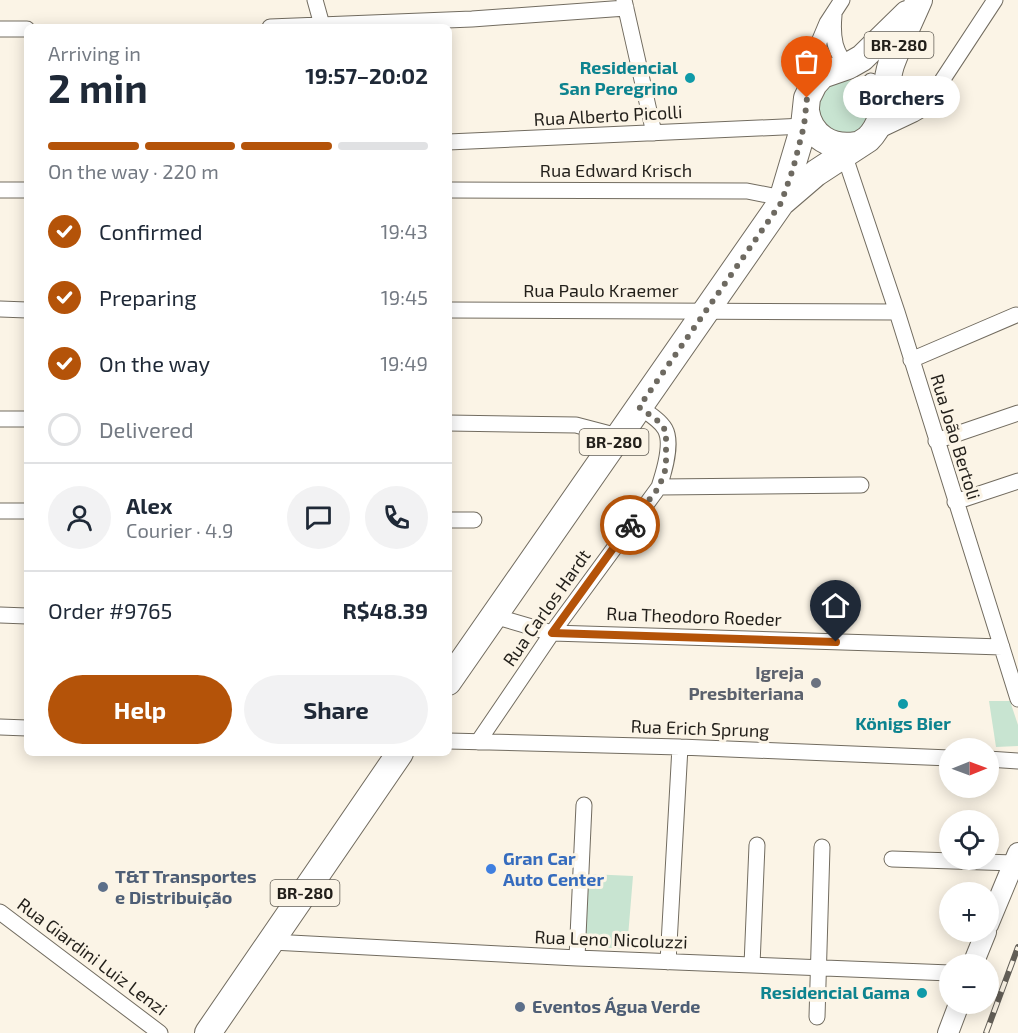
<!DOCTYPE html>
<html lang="en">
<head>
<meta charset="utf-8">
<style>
  body { margin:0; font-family:"Exo 2",sans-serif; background:#f2f2f3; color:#1f2937; height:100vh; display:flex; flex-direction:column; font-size:22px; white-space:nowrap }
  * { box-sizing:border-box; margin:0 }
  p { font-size:20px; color:#747a83 }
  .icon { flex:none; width:33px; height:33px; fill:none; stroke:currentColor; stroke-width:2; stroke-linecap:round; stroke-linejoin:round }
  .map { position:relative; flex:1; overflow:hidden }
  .panel { position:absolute; left:24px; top:24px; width:428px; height:732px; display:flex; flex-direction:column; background:#fff; border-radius:9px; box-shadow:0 3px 15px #0003 }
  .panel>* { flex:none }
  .needle { width:39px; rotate:89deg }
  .fabs { position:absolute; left:939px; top:738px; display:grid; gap:12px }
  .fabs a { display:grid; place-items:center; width:60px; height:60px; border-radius:50%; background:#fff; box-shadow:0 3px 15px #0003; font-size:30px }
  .pin { position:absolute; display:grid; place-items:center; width:51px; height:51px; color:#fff; margin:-62px -26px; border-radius:50% 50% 50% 0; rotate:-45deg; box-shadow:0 0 6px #0007 }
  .pin .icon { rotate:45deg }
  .courier { position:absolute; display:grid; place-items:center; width:60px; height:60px; margin:-30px; border:4px solid #b45309; border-radius:50%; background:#fff; color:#222; box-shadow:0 2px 8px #0007 }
  .bubble { position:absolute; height:42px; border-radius:21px; background:#fff; box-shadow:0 3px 15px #0003; font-size:20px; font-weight:700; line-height:42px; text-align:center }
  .overview em { font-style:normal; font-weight:700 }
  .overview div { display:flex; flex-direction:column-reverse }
  .overview { display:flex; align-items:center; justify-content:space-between; height:102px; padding:0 24px }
  h1 { font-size:39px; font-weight:700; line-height:45px }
  .bar { display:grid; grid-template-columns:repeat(4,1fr); gap:9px 6px; align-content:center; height:72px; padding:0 24px }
  .bar i { height:8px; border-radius:4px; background:#e0e1e3 }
  .bar .current { background:#b45309 }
  .bar p { grid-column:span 4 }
  .line { display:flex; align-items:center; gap:15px; padding:0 24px; border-top:2px solid #e0e1e3 }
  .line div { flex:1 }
  .round { display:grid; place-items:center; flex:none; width:63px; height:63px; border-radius:32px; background:#f2f2f3 }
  ol { padding:0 24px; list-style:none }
  li { display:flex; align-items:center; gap:18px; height:66px }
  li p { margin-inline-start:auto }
  li .icon { padding:6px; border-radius:50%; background:#b45309; color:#fff; stroke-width:4 }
  li:last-child { color:#747a83 }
  li i { width:33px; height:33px; border:3px solid #e0e1e3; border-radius:50% }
  .action { display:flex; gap:12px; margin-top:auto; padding:12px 24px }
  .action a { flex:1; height:69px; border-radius:36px; background:#b45309; color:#fff; font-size:24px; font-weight:700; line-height:69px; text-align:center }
  .action a+a { background:#f2f2f3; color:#1f2937 }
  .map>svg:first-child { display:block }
  .green { fill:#c8e4d1 }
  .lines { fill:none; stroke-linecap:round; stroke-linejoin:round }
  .minor-casing { stroke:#726c60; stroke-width:17 }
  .tertiary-casing { stroke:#726c60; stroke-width:22 }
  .trunk-casing { stroke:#726c60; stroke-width:28 }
  .minor { stroke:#fff; stroke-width:15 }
  .tertiary { stroke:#fff; stroke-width:20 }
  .trunk { stroke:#fff; stroke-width:26 }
  .rail-casing { stroke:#625e57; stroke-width:6 }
  .rail { stroke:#fbf4e6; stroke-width:4; stroke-dasharray:11; stroke-linecap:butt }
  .done { stroke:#6e6a61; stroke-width:6; stroke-dasharray:0 10.8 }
  .route { stroke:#b45309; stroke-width:8 }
  .culture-dot { fill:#0f9aa8; stroke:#fbf4e6; stroke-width:2 }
  .worship-dot { fill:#6b7280; stroke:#fbf4e6; stroke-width:2 }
  .shop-dot { fill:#3f7fe0; stroke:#fbf4e6; stroke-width:2 }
  .service-dot { fill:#5c6f8a; stroke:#fbf4e6; stroke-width:2 }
  .labels { text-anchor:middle; stroke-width:6; stroke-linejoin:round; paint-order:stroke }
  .shield { fill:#fbf4e6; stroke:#635f57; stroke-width:1.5 }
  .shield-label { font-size:16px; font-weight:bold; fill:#221f1a }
  .culture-label { font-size:18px; font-weight:bold; fill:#0d838f; stroke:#fbf4e6; text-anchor:end }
  .street-label { font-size:18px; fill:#221f1a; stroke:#fbf4e6 }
  .worship-label { font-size:18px; font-weight:bold; fill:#5b616d; stroke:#fbf4e6; text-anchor:end }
  .shop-label { font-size:18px; font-weight:bold; fill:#366cbe; stroke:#fbf4e6; text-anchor:start }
  .service-label { font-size:18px; font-weight:bold; fill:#4e5e75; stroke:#fbf4e6; text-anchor:start }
</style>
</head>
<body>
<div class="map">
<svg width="1018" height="1033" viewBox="0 0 1018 1033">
  <rect width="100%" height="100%" fill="#fbf4e6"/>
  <path class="green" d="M844 79C860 82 875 92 871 111 871 115 870 121 868 124 865 129 858 133 853 137L824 131 815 103 825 86Z
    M989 701H1010L1018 725V746L996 747Z
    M589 874 633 876 627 949 582 946Z"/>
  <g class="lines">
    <g class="minor-casing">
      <path id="minor" d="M315 0 322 25
        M624 0 654 133
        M834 15C832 37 834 54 851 69
        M270 27 472 19 626 8
        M0 29H27
        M817 79 819 42 827 23 842 0
        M871 81C894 99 902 111 931 96
        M876 132 914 114 924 108 995 0
        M448 142 804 126 811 129
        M842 148 897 312 1018 699
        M0 190H27
        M448 190 747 191 783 198
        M0 309 27 310
        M448 310 897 312
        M911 360 1016 315
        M0 419H27
        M448 423 576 425 618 436
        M936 441 1018 413
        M659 487 861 485
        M955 502 1018 481
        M0 511H27
        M448 520H474
        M0 615 27 616
        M494 616 552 633 1002 647
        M0 727 27 728
        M448 741 680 747 950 758
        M478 742 552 633 659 487C664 472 673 443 665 429 660 420 648 413 639 407
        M988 759 1018 761
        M892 859 1014 863
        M0 912 160 1033
        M272 942 577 958 950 973
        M577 958 584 805
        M668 962 680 747
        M752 965 757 845
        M817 1017 822 847"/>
    </g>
    <g class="tertiary-casing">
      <path id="tertiary" d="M988 925 1018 853
        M973 964 986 932
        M948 1033 959 1004"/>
    </g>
    <g class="trunk-casing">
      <path id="trunk" d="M806 111C810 137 832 149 856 145
        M782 200 804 126 807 98 814 84 822 75 848 66 862 58 907 14
        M448 682 781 203 816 173 868 139C888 120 883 90 891 65 899 43 910 21 919 0
        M208 1033 400 753"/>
    </g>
    <use href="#minor" class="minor"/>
    <use href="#tertiary" class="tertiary"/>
    <use href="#trunk" class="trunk"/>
    <g class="rail-casing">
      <path id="rail" d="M986 1033 1018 947"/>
    </g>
    <use href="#rail" class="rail"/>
  </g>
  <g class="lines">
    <path class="done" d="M630 525 659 487 666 468V431L658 421 639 407 781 203 793 169 804 126 807 98"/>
    <path class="route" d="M630 525 552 633 836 642"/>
  </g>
  <g class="culture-dot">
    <circle cx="690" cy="78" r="6"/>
    <circle cx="903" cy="704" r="6"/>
    <circle cx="922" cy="993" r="6"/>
  </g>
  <circle class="worship-dot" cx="816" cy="683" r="6"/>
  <circle class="shop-dot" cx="491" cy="869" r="6"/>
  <g class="service-dot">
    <circle cx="103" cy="887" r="6"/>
    <circle cx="520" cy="1007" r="6"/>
  </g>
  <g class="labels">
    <g class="shield">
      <rect x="864.5" y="32" width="69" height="26" rx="4.5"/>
      <rect x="579.5" y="429" width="69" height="26" rx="4.5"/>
      <rect x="270.5" y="880" width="69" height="26" rx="4.5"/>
    </g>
    <g class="shield-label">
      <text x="899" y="51">BR-280</text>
      <text x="614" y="448">BR-280</text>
      <text x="305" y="899">BR-280</text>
    </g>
    <g class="culture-label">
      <text x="678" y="74">Residencial<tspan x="678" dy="21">San Peregrino</tspan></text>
      <text x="903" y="730" text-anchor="middle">Königs Bier</text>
      <text x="910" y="999">Residencial Gama</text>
    </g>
    <g class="street-label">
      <text transform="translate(608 116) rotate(-3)" y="6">Rua Alberto Picolli</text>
      <text x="616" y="177">Rua Edward Krisch</text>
      <text x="601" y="297">Rua Paulo Kraemer</text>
      <text transform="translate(955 437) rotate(73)" y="6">Rua João Bertoli</text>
      <text transform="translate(547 608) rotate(-55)" y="6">Rua Carlos Hardt</text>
      <text transform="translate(694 617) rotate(2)" y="6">Rua Theodoro Roeder</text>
      <text transform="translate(700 729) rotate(2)" y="6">Rua Erich Sprung</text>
      <text transform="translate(611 940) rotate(2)" y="6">Rua Leno Nicoluzzi</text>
      <text transform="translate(92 957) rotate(37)" y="6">Rua Giardini Luiz Lenzi</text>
    </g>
    <g class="worship-label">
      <text x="804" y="679">Igreja<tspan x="804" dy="21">Presbiteriana</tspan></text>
    </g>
    <g class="shop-label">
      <text x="503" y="865">Gran Car<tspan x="503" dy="21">Auto Center</tspan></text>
    </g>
    <g class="service-label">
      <text x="115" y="883">T&amp;T Transportes<tspan x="115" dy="21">e Distribuição</tspan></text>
      <text x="532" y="1013">Eventos Água Verde</text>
    </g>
  </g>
</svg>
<div class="fabs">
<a><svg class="needle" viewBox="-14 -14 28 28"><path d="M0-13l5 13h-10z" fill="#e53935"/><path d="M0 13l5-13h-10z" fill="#747a83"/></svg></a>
<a><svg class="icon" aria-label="locate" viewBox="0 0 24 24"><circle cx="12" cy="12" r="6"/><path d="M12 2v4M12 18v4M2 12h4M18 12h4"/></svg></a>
<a>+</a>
<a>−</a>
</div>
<div class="pin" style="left:807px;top:98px;background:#ea580c"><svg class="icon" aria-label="bag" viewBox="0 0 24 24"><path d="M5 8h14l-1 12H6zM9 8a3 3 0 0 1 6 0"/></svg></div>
<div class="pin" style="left:836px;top:642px;background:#1f2937"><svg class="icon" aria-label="home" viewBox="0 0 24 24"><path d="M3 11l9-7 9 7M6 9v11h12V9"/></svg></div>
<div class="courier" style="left:630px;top:525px"><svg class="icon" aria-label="bike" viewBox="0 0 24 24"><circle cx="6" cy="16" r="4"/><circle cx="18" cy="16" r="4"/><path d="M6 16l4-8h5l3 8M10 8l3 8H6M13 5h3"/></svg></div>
<div class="bubble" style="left:843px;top:76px;width:117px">Borchers</div>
<section class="panel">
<div class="overview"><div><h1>2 min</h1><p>Arriving in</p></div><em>19:57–20:02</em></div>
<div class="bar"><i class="current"></i><i class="current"></i><i class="current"></i><i></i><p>On the way · 220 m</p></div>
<ol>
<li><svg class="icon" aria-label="check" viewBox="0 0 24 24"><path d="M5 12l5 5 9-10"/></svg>Confirmed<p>19:43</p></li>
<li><svg class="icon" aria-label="check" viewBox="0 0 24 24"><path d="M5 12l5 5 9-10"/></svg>Preparing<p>19:45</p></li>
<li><svg class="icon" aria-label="check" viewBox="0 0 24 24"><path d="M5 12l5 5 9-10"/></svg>On the way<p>19:49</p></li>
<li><i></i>Delivered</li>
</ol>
<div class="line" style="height:108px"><a class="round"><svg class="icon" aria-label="person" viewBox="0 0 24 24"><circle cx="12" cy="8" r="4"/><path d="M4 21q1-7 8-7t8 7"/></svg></a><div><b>Alex</b><p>Courier · 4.9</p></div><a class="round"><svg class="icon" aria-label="chat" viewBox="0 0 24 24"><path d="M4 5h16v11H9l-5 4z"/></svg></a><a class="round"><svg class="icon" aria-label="phone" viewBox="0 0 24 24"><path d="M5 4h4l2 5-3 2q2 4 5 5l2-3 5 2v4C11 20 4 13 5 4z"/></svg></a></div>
<div class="line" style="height:78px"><div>Order #9765</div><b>R$48.39</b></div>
<div class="action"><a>Help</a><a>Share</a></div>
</section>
</div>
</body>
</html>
